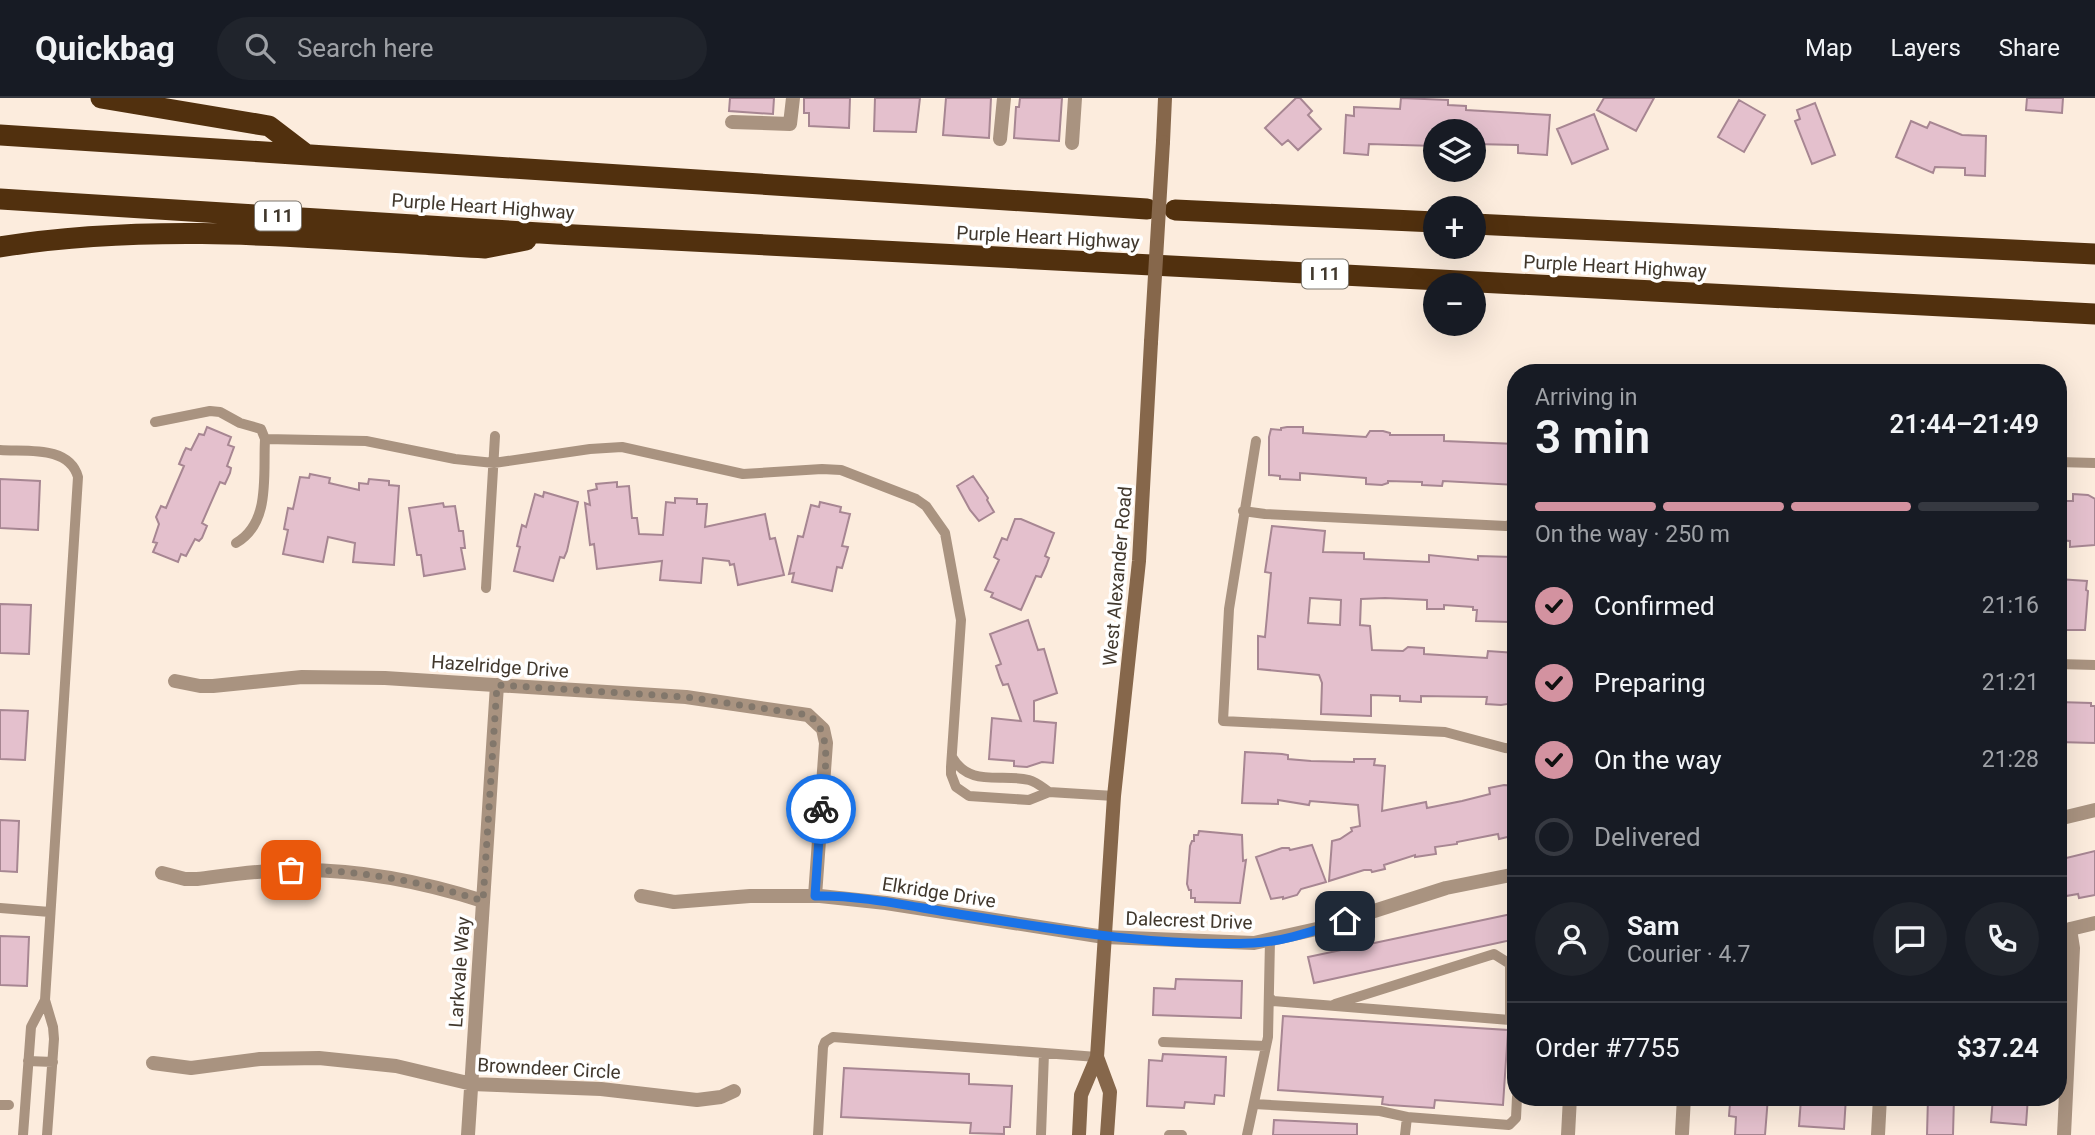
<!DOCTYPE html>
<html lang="en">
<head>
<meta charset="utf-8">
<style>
  body { margin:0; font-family:Roboto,sans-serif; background:#20242c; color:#f1f3f6; height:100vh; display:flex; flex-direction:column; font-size:26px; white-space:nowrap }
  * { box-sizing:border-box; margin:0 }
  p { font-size:23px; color:#9ea1a6 }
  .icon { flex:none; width:38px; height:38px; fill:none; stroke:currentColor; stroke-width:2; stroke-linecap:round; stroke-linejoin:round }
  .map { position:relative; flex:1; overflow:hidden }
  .sheet { position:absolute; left:1507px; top:266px; width:560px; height:742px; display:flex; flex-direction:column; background:#171b24; border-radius:28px; box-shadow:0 7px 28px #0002 }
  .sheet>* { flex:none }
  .buttons { position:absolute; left:1423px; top:21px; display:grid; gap:14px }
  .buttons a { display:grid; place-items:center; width:63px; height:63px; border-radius:50%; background:#171b24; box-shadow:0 7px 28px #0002; font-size:35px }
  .pin { position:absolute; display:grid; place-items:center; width:60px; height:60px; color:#fff; margin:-30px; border-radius:14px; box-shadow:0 4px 10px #0006 }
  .courier { position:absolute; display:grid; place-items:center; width:70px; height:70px; margin:-35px; border:5px solid #1a73e8; border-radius:50%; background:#fff; color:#222; box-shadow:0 2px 9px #0007 }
  .headline em { font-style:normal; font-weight:600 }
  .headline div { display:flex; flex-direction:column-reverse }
  .headline { display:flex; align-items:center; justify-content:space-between; height:119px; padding:0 28px }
  h1 { font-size:46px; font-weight:600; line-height:52px }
  .bar { display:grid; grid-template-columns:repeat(4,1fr); gap:10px 7px; align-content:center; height:84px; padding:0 28px }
  .bar i { height:9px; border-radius:5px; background:#363941 }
  .bar .current { background:#d392a0 }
  .bar p { grid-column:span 4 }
  .line { display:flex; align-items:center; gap:18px; padding:0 28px; border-top:2px solid #363941 }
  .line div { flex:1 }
  .round { display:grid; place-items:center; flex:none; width:74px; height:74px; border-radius:37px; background:#20242c }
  ol { padding:0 28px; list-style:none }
  li { display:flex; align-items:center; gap:21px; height:77px }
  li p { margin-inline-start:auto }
  li .icon { padding:7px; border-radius:50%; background:#d392a0; color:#111; stroke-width:4 }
  li:last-child { color:#9ea1a6 }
  li i { width:38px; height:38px; border:4px solid #363941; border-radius:50% }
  header { display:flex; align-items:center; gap:42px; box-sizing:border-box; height:98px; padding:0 35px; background:#171b24; border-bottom:2px solid #363941 }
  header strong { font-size:33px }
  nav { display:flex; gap:38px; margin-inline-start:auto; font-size:24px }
  .search { width:490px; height:63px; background:#20242c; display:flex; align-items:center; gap:18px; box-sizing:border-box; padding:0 24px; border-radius:38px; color:#9ea1a6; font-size:26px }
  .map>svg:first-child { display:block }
  .building { fill:#e4c0cd; stroke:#a78692; stroke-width:2; fill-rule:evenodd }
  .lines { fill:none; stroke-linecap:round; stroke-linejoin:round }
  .service { stroke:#a99380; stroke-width:10 }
  .minor { stroke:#a99380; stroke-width:14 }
  .secondary { stroke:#86674b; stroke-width:14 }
  .motorway { stroke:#51300e; stroke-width:21 }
  .secondary-bridge { stroke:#86674b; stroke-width:14 }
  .done { stroke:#82776b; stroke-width:7; stroke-dasharray:0 12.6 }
  .route { stroke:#1a73e8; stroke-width:9 }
  .labels { text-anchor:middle; stroke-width:7; stroke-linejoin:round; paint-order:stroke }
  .shield { fill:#fff; stroke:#7a746c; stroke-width:2 }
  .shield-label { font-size:18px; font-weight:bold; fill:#41382d }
  .street-label { font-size:19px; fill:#41382d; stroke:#fff }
</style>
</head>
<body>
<header>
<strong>Quickbag</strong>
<div class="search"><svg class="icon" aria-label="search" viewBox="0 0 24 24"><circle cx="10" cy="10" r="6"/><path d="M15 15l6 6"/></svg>Search here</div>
<nav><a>Map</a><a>Layers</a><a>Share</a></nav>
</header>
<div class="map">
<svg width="2095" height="1037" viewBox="0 0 2095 1037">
  <rect width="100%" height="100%" fill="#fcecdd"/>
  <path class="building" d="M730 0H774L773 16 729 13Z
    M804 0H850L849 30 809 28V15H804Z
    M875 0H920L916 34 874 33Z
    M946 0H991L989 40 943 37Z
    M1020 0H1062L1059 43 1014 40 1016 9H1019Z
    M1296 0H1300L1312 13 1308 17 1321 31 1298 52 1288 42 1282 47 1265 30Z
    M1401 0 1448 2V7L1466 8V12L1550 17 1547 57 1518 55V47L1474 46V33H1435V48L1369 46 1368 57 1344 55 1346 17 1354 18V9L1400 11Z
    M1604 0H1654L1636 33 1597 12Z
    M2027 0H2063L2062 15 2026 12Z
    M1739 2 1765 17 1744 54 1718 39Z
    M1815 5 1835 57 1812 66 1795 23 1800 21 1797 12Z
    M1594 16 1608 51 1572 66 1557 31Z
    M1911 23 1927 30 1930 24 1962 37 1986 38 1985 78 1965 77V70L1935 69 1933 75 1896 59Z
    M207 329 231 339 228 347 234 349 227 368 231 370 230 375 225 386 220 384 202 425 207 428 202 440 199 443 195 441 186 458 181 456 178 464 153 454 157 445 153 444 159 426 156 419 161 408 166 410 171 398 184 368 179 366 184 354 186 350 191 352 199 336 204 337Z
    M1287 329H1303V335L1366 339 1370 333H1383L1390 335V337H1444V343L1516 346V387L1443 383 1442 388 1422 387V384L1388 383V385L1382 387 1366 386V380L1300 375V382L1280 381V378L1269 377V339L1271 331 1281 332V330Z
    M310 376 330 380 329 385 359 392V385L368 386 369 381 389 383V387L399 388 394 467 353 464 355 445 328 439 323 464 283 456 288 432 284 431 288 410 293 411 300 379 309 380Z
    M973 378 988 400 987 402 994 414 979 423 970 412 957 388Z
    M0 381 40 383 38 432 0 430Z
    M617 384V389L629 388 632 420H637L639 436 663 437 666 404 675 405V400L697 401V406H707L705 429 765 416 770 441 775 440 784 477 738 487 734 466 730 467 729 463 703 460 701 485 660 482 662 463 597 471 594 446 590 447 585 405 590 407 588 393 597 391 596 386Z
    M544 394 578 404 567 453 564 460 560 459 553 483 514 473 520 449 517 448 522 427 526 429 535 396 543 399Z
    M2073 396 2088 397 2095 401V447L2070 449V443L2058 442V403H2073Z
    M820 404 841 409 840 414 850 416 842 448 848 449 842 470 837 469 832 493 792 484 794 475 789 476 798 438 803 439 811 407 819 409Z
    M443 405 444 409 455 408 459 433H463L465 450H461L465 471 424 478 421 457H417L409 410Z
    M1015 421H1021L1054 435 1045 458 1049 460 1046 468 1041 479 1036 478 1021 512 991 499 993 495 985 492 999 462 994 459 1002 440 1007 442Z
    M1272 428 1325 433 1323 454 1364 455V461L1429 464V457L1478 462V458L1513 459V462H1516L1514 500 1510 524 1476 523 1477 512H1473V509L1444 507V511H1427V502L1385 500 1361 501 1360 527 1370 528 1372 552 1403 553 1408 549 1424 550V556L1487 560 1488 553 1516 555V604L1508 603V606L1501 607 1486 606 1487 599 1421 598V604L1400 603V598L1371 597V618L1321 616 1322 585 1319 577 1258 571V538L1265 539 1271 475 1265 474ZM1310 500 1341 502 1340 527 1308 525Z
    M2058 481 2087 483 2086 492 2088 493 2085 532H2058Z
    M0 506 31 507 29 556 0 555Z
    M1028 522 1038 552 1044 551 1057 595 1034 603V623L1056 625 1053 665 1042 664 1027 669 1014 668V663L989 661 992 620 1021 623 1008 586 1003 587 1000 580 996 568 1001 566 990 536Z
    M2058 604 2091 605V608H2095V645L2058 644Z
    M0 612 28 613 25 662 0 661Z
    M1245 654 1282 656 1288 657V661L1311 663 1354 664V661H1375L1374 667 1385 668 1382 713 1426 704 1427 710 1462 703 1490 696 1489 690 1504 687 1516 688V737L1499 741 1498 736 1457 744V746L1435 749 1436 756 1415 759V757L1384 767 1385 771 1372 774 1371 772H1364L1329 783 1332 743 1340 741 1352 733 1351 730 1360 728 1358 707 1310 703 1309 707 1278 702V706L1242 705Z
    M0 722 19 723 17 774 0 773Z
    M1199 733 1242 737 1243 763 1246 762 1240 805 1195 804V800H1191V792H1189L1187 786 1190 748 1192 743H1194V737H1198Z
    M1312 747 1326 784 1301 791 1297 797 1283 801V799L1271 801 1256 759 1282 750H1289L1290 752Z
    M2095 753V797L2079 800 2078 796 2066 798 2058 762Z
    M1516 815V841L1314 885 1308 859Z
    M0 838 29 839 27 888 0 887Z
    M1176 881 1242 883 1241 920 1153 917 1154 890 1175 891Z
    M1283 918 1508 932 1503 1007 1435 1002 1434 1010 1389 1007 1382 1006 1383 999 1278 992Z
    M1163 956 1226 959 1224 998 1215 997 1214 1006 1185 1004 1184 1010 1147 1008 1149 962 1162 963Z
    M844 970 969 976V986L1012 988 1010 1029H1004V1036L970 1035 971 1025 841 1019Z
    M1741 999H1768L1765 1037H1735L1736 1019 1729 1018 1730 1005H1741Z
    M1809 999H1846L1844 1031 1799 1028 1801 1001 1808 1002Z
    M1928 999H1954L1953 1037H1927Z
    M1993 999H2028L2026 1027 1991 1024Z
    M1274 1022 1357 1026V1037H1273Z"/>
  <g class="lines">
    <path class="service" d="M155 324 210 313 220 314 240 325 261 331 265 341 366 343 455 361 494 365 590 351 622 349 743 376 822 371 841 372 916 401 926 408 945 435 961 522 951 669V676L956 689 969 698 1029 702 1049 694 1114 698
      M1256 343 1229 511 1223 623 1445 634 1505 650 1516 651
      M0 352C26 354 69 347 78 379L45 902 31 929 23 1037
      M2058 364 2095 365
      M1243 413 1265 416 1506 428 1516 425
      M236 445C271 425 263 377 265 341
      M486 490 495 338
      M2058 566 2095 567
      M952 659C970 690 1001 675 1029 682 1037 684 1043 690 1049 694
      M0 810 50 814
      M1269 899 1273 903 1510 922 1516 926
      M45 902 53 929 54 941 47 1037
      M1335 906 1494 856 1510 866V922
      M1163 944 1266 948
      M28 963 53 964
      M1254 1006 1380 1013 1407 1019 1405 1037
      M0 1007H9
      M1407 1019 1509 1027 1516 1020 1517 999
      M818 1037 823 949 825 944 833 939 1097 959
      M1041 1037 1044 955
      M1169 1037H1182
      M1247 1037 1268 939 1270 842"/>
    <path class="minor" d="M732 24 790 26 793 0
      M1000 41 1004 0
      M1072 45 1075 0
      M175 583 200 588H213L302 579 385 580 686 599 808 617 823 631 826 645 815 798
      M2058 721 2095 712
      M162 775 185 781H197C222 778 247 774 272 773 344 768 414 781 483 803
      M641 798 674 804 750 798H820L886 805 1104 839 1254 845 1321 830 1446 790 1516 776
      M2058 834 2095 825
      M153 965 191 970 260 961 319 960 396 968 472 986 601 991 697 1002 721 999 734 993
      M1682 1035 1684 999
      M468 1037 497 587
      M1568 1037 1570 999
      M1878 1037 1880 999
      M2064 1037 2073 850 2070 831"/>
    <path class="secondary" d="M1163 44 1165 0
      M1097 959 1110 994 1107 1037
      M1079 1037 1081 997 1097 959 1114 698 1139 463 1151 244"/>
    <path class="motorway" d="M101 0 269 28 307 57
      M0 37 1147 111
      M0 101 556 136 2095 216
      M1175 112 1435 124
      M1474 126 2095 156
      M0 149C159 123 325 141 485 150L526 142"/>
    <path class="secondary-bridge" d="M1151 244 1163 44"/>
  </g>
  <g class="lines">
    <path class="done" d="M291 772C357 771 420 783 483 803L497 587 686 599 808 617C836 634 823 682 821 711"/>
    <path class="route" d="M821 711 815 798C858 797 904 807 946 814 1048 830 1149 849 1253 845 1283 844 1316 832 1345 823"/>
  </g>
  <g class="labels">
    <g class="shield">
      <rect x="255" y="103.5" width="46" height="29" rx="5"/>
      <rect x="1302" y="161.5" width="46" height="29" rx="5"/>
    </g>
    <g class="shield-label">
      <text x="278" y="124">I 11</text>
      <text x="1325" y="182">I 11</text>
    </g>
    <g class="street-label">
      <text transform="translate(483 108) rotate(4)" y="7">Purple Heart Highway</text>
      <text transform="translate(1048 139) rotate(3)" y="7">Purple Heart Highway</text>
      <text transform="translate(1615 168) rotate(3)" y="7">Purple Heart Highway</text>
      <text transform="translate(1117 478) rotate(-85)" y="7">West Alexander Road</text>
      <text transform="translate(500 568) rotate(4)" y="7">Hazelridge Drive</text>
      <text transform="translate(939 794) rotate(9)" y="7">Elkridge Drive</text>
      <text transform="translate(1189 822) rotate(2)" y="7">Dalecrest Drive</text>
      <text transform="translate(459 874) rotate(-86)" y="7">Larkvale Way</text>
      <text transform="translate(549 970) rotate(3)" y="7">Browndeer Circle</text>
    </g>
  </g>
</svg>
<div class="buttons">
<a><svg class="icon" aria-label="layers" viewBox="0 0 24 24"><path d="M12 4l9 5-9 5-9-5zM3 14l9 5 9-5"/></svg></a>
<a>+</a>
<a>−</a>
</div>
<div class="pin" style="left:291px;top:772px;background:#ea580c"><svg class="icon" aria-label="bag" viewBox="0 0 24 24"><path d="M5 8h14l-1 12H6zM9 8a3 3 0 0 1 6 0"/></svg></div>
<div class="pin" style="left:1345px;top:823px;background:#1f2937"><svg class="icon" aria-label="home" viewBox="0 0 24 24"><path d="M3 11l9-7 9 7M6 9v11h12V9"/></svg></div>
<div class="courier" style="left:821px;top:711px"><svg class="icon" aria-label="bike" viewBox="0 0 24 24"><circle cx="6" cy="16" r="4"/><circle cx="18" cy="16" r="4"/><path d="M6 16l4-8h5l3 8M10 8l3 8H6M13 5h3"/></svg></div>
<section class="sheet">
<div class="headline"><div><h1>3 min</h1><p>Arriving in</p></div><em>21:44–21:49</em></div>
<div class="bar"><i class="current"></i><i class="current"></i><i class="current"></i><i></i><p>On the way · 250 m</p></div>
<ol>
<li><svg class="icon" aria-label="check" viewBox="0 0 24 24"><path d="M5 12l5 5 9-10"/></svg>Confirmed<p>21:16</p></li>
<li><svg class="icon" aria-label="check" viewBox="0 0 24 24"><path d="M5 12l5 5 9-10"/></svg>Preparing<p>21:21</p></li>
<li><svg class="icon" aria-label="check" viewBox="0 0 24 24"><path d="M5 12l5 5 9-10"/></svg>On the way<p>21:28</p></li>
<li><i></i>Delivered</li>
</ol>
<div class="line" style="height:126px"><a class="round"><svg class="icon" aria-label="person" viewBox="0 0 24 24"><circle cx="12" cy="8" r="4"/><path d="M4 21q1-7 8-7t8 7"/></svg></a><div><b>Sam</b><p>Courier · 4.7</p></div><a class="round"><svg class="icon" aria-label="chat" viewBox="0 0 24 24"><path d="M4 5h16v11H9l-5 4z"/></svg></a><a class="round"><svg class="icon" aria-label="phone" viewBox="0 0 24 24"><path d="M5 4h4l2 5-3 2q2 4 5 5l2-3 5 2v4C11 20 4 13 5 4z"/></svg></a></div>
<div class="line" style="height:91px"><div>Order #7755</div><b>$37.24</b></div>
</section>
</div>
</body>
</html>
